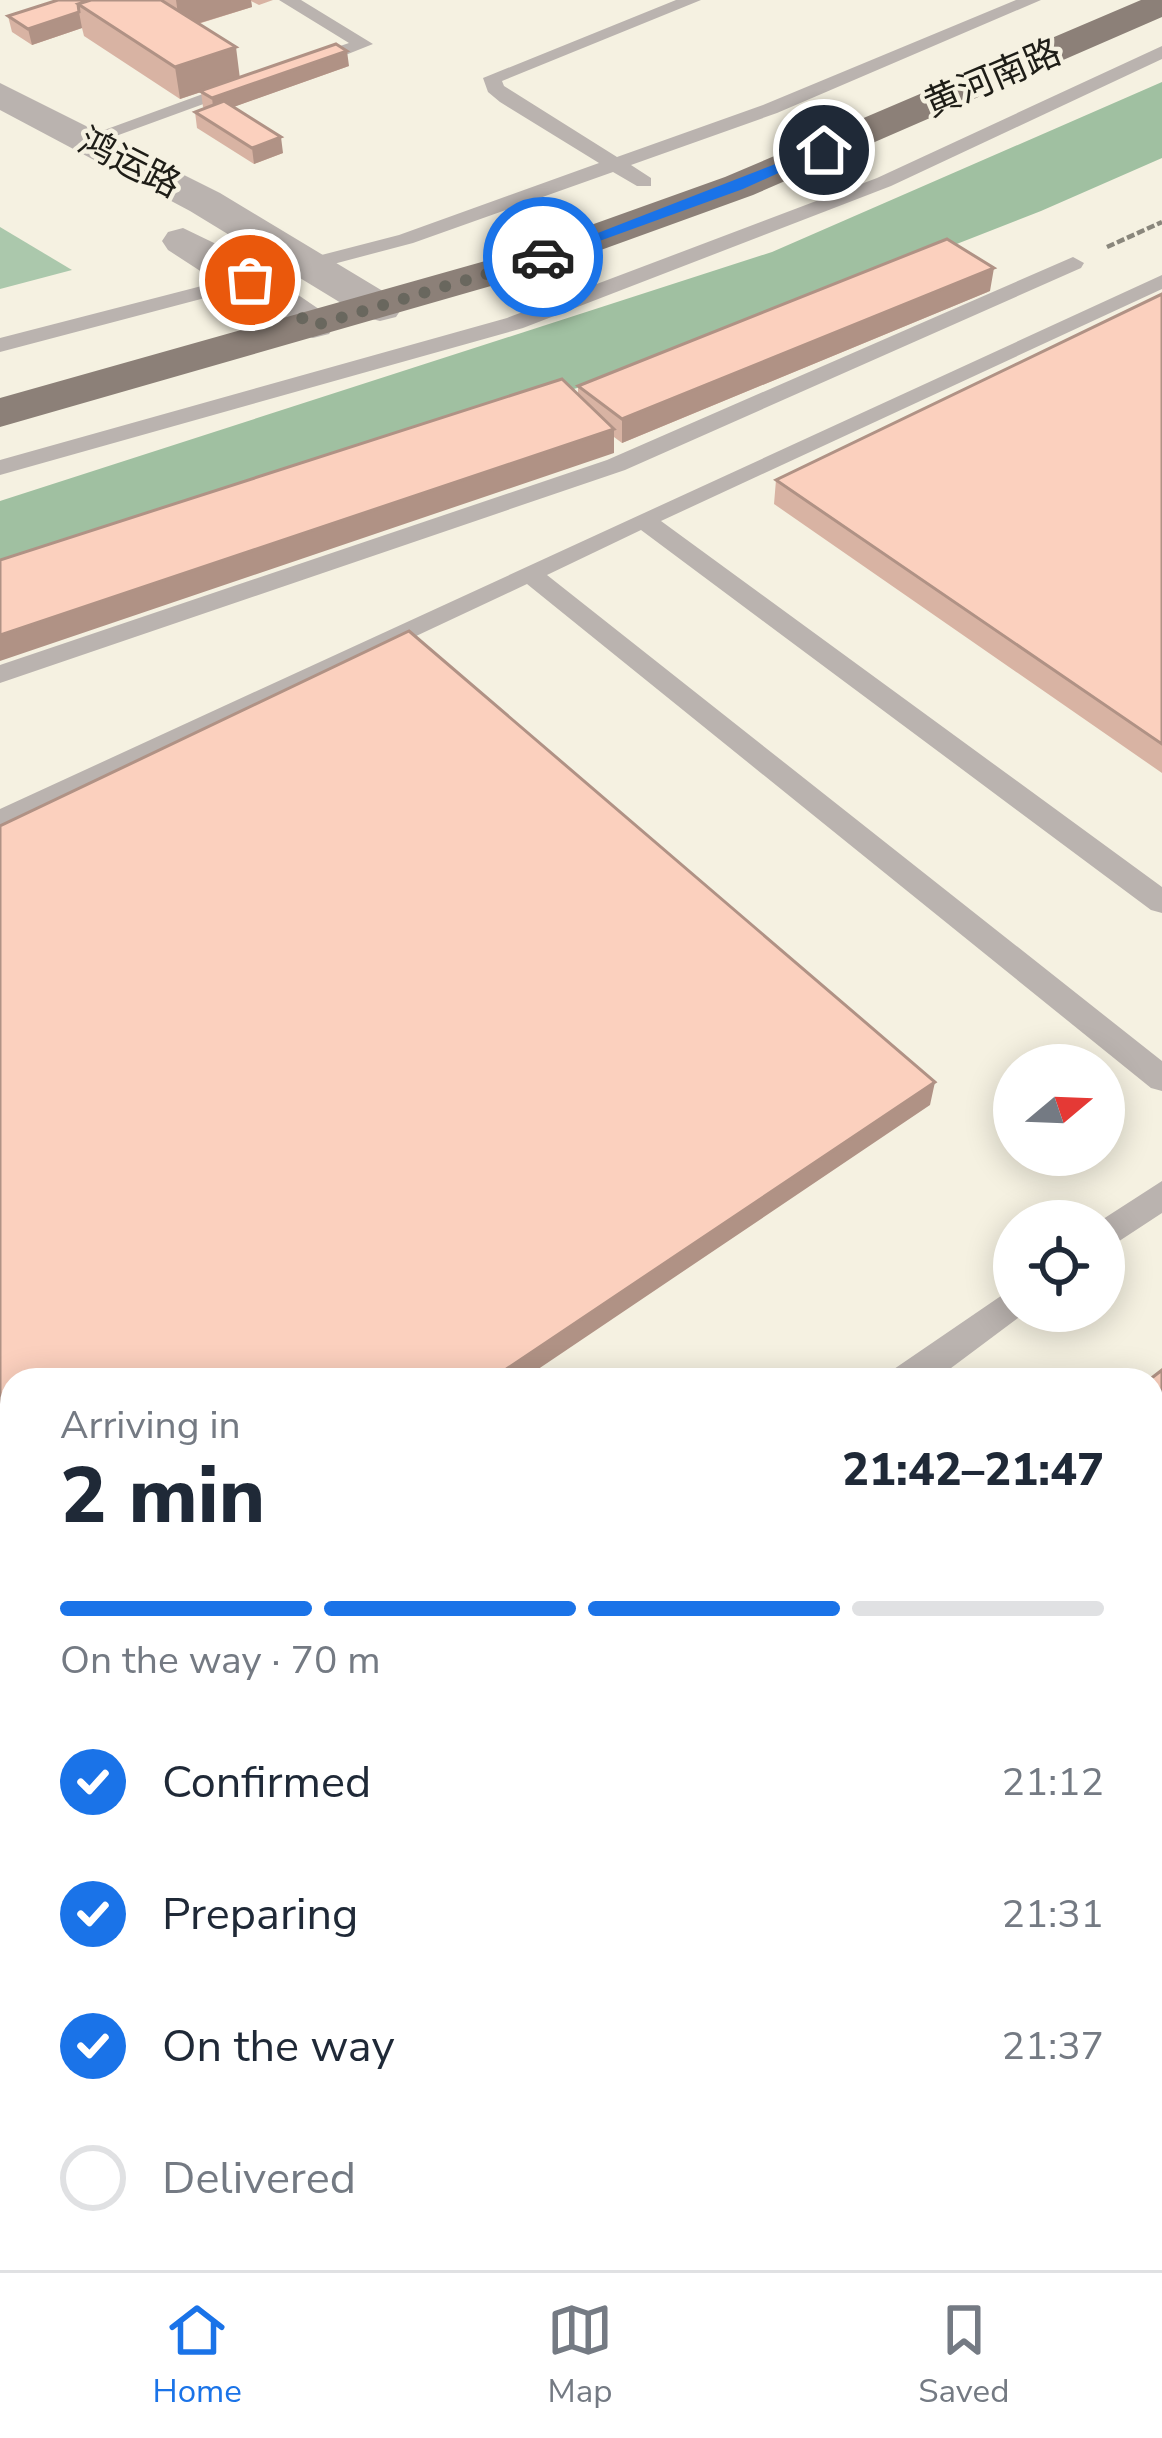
<!DOCTYPE html>
<html lang="en">
<head>
<meta charset="utf-8">
<style>
  body { margin:0; font-family:"Nunito Sans","Noto Sans SC",sans-serif; background:#f2f2f3; color:#1f2937; height:100vh; display:flex; flex-direction:column; font-size:45px; white-space:nowrap }
  * { box-sizing:border-box; margin:0 }
  p { font-size:39px; color:#747a83 }
  .icon { flex:none; width:66px; height:66px; fill:none; stroke:currentColor; stroke-width:2; stroke-linecap:round; stroke-linejoin:round }
  .map { position:relative; flex:1; overflow:hidden }
  .sheet { position:absolute; left:0px; top:1368px; width:1164px; height:903px; display:flex; flex-direction:column; background:#fff; border-radius:36px 36px 0 0; box-shadow:0 6px 30px #0003 }
  .sheet>* { flex:none }
  .needle { width:78px; rotate:71deg }
  .fabs { position:absolute; left:993px; top:1044px; display:grid; gap:24px }
  .fabs a { display:grid; place-items:center; width:132px; height:132px; border-radius:50%; background:#fff; box-shadow:0 6px 30px #0003; font-size:60px }
  .pin { position:absolute; display:grid; place-items:center; width:102px; height:102px; color:#fff; margin:-51px; border:6px solid #fff; border-radius:50%; box-shadow:0 3px 12px #0007 }
  .courier { position:absolute; display:grid; place-items:center; width:120px; height:120px; margin:-60px; border:9px solid #1a73e8; border-radius:50%; background:#fff; color:#222; box-shadow:0 3px 15px #0007 }
  .overview em { font-style:normal; font-weight:800 }
  .overview div { display:flex; flex-direction:column-reverse }
  .overview { display:flex; align-items:center; justify-content:space-between; height:204px; padding:0 60px }
  h1 { font-size:78px; font-weight:800; line-height:90px }
  .bar { display:grid; grid-template-columns:repeat(4,1fr); gap:18px 12px; align-content:center; height:144px; padding:0 60px }
  .bar i { height:15px; border-radius:9px; background:#e0e1e3 }
  .bar .on { background:#1a73e8 }
  .bar p { grid-column:span 4 }
  ol { padding:0 60px; list-style:none }
  li { display:flex; align-items:center; gap:36px; height:132px }
  li p { margin-inline-start:auto }
  li .icon { padding:12px; border-radius:50%; background:#1a73e8; color:#fff; stroke-width:4 }
  li:last-child { color:#747a83 }
  li i { width:66px; height:66px; border:6px solid #e0e1e3; border-radius:50% }
  .tabs { display:flex; justify-content:space-around; align-items:center; height:168px; border-top:3px solid #e0e1e3; background:#fff; font-size:33px; color:#747a83 }
  .tabs a { display:grid; justify-items:center; gap:6px }
  .tabs .on { color:#1a73e8 }
  .map>svg:first-child { display:block }
  .green { fill:#abc8ac }
  .forest { fill:#a0c0a1 }
  .lines { fill:none; stroke-linecap:round; stroke-linejoin:round }
  .path { stroke:#8a877c; stroke-width:4.5; stroke-dasharray:8 3; stroke-linecap:butt }
  .service { fill:#bab3af; fill-rule:evenodd }
  .tertiary { fill:#bab3af; fill-rule:evenodd }
  .primary { fill:#8c8078; fill-rule:evenodd }
  .wall { fill:#d8b3a3 }
  .shaded-wall { fill:#b09285 }
  .building { fill:#fbd0be; stroke:#b09285; stroke-width:3 }
  .route { fill:#1a73e8 }
  .done { stroke:#69675e; stroke-width:12; stroke-dasharray:0 21.6 }
  .labels { text-anchor:middle; stroke-width:9; stroke-linejoin:round; paint-order:stroke }
  .far-street-label { font-size:36px; fill:#1e1d17; stroke:#f5f1e1 }
</style>
</head>
<body>
<div class="map">
<svg width="1162" height="2270" viewBox="0 0 1162 2270">
  <rect width="100%" height="100%" fill="#f5f1e1"/>
  <path class="green" d="M0 227 72 270 0 289Z"/>
  <path class="forest" d="M1162 82V158L1041 211 627 373 0 561V501L772 252Z"/>
  <g class="lines">
    <path class="path" d="M1107 247 1162 222"/>
    <path class="service" d="M279 0H301L373 44 313 68H299V60L349 43Z
      M676 0H701L502 81 504 86 617 157 763 105 1016 0H1041L777 113 631 165 651 178V186H637L613 172 413 243 0 352V338L399 235 599 163 500 102 488 92 483 78Z
      M1162 46V59L891 186 523 328 0 475V460L507 318 877 178Z
      M233 83 250 87 94 144 77 140Z
      M1073 257 1084 263 1081 268 625 470 0 683V665L607 460Z
      M1162 275V289L661 521 1162 887V913L1151 910 641 530 547 575 1162 1061V1091L1151 1088 527 584 0 831V809Z
      M1162 1181V1213L1104 1251V1221H1100Z
      M1014 1287V1311L1026 1312 935 1380H889L894 1369Z
      M12 2008V2057L0 2062V2013Z
      M632 2259H683L688 2270H637Z"/>
    <path class="tertiary" d="M0 83 220 193 396 299 402 308 396 317 380 321 364 317 190 211 0 110Z
      M183 228 241 256 329 316 335 325 329 334 313 338 297 334 168 250 162 241 168 232Z"/>
    <path class="primary" d="M1141 0H1162V17L753 195 540 272 0 427V398L510 254 725 177Z"/>
  </g>
  <path class="wall" d="M58 0H273L259 5 251 1 252 7 198 24 240 77 349 66 233 107 283 153 254 164 197 128 195 112 205 108 203 107 201 92 180 99 84 36 82 28 32 45 12 32 8 16Z
    M990 291 622 443 614 437V453L578 395V386Z
    M1162 294V773L774 504 776 480Z
    M882 2259H1152L1162 2270H890Z"/>
  <path class="shaded-wall" d="M176 0H251L252 7 180 29Z
    M79 12 82 28 32 45 28 29Z
    M236 47 240 79 180 99 175 67Z
    M347 51 349 66 214 114 212 98Z
    M281 137 283 153 254 164 252 148Z
    M994 268 990 291 622 443V419Z
    M614 429V453L0 661V635Z
    M935 1082 930 1105 522 1380H490Z
    M12 1700V1724L0 1732V1708Z"/>
  <path class="building" d="M58 0H91L78 4 79 12 28 29 8 16Z
    M91 0H161L236 47 175 67 78 4Z
    M336 44 347 51 212 98 200 91Z
    M224 101 281 137 252 148 195 112Z
    M947 239 994 268 622 419 578 386Z
    M1162 294V744L776 480Z
    M562 379 614 429 0 635V560Z
    M409 631 935 1082 490 1380H12V1700L0 1708V826Z
    M1162 1370V2270H903L895 2259H1152V1380H1149Z
    M12 2239V2259H539L546 2270H0V2249Z"/>
  <path class="route" d="M819 147 829 150 743 189 547 260 536 257Z"/>
  <g class="lines">
    <path class="done" d="M250 280 313 326 543 257"/>
  </g>
  <g class="labels">
    <g class="far-street-label">
      <text transform="translate(992 77) rotate(-23)" y="13">黄河南路</text>
      <text transform="translate(130 162) rotate(27)" y="13">鸿运路</text>
    </g>
  </g>
</svg>
<div class="fabs">
<a><svg class="needle" viewBox="-14 -14 28 28"><path d="M0-13l5 13h-10z" fill="#e53935"/><path d="M0 13l5-13h-10z" fill="#747a83"/></svg></a>
<a><svg class="icon" aria-label="locate" viewBox="0 0 24 24"><circle cx="12" cy="12" r="6"/><path d="M12 2v4M12 18v4M2 12h4M18 12h4"/></svg></a>
</div>
<div class="pin" style="left:250px;top:280px;background:#ea580c"><svg class="icon" aria-label="bag" viewBox="0 0 24 24"><path d="M5 8h14l-1 12H6zM9 8a3 3 0 0 1 6 0"/></svg></div>
<div class="pin" style="left:824px;top:150px;background:#1f2937"><svg class="icon" aria-label="home" viewBox="0 0 24 24"><path d="M3 11l9-7 9 7M6 9v11h12V9"/></svg></div>
<div class="courier" style="left:543px;top:257px"><svg class="icon" aria-label="car" viewBox="0 0 24 24"><path d="M5 17H2v-5l4-1 3-4h7l3 4 3 1v5h-3M9 17h6M6 11h13"/><circle cx="7" cy="17" r="2"/><circle cx="17" cy="17" r="2"/></svg></div>
<section class="sheet">
<div class="overview"><div><h1>2 min</h1><p>Arriving in</p></div><em>21:42–21:47</em></div>
<div class="bar"><i class="on"></i><i class="on"></i><i class="on"></i><i></i><p>On the way · 70 m</p></div>
<ol>
<li><svg class="icon" aria-label="check" viewBox="0 0 24 24"><path d="M5 12l5 5 9-10"/></svg>Confirmed<p>21:12</p></li>
<li><svg class="icon" aria-label="check" viewBox="0 0 24 24"><path d="M5 12l5 5 9-10"/></svg>Preparing<p>21:31</p></li>
<li><svg class="icon" aria-label="check" viewBox="0 0 24 24"><path d="M5 12l5 5 9-10"/></svg>On the way<p>21:37</p></li>
<li><i></i>Delivered</li>
</ol>
</section>
</div>
<nav class="tabs">
<a class="on"><svg class="icon" aria-label="home" viewBox="0 0 24 24"><path d="M3 11l9-7 9 7M6 9v11h12V9"/></svg>Home</a>
<a><svg class="icon" aria-label="map" viewBox="0 0 24 24"><path d="M3 6l6-2 6 2 6-2v14l-6 2-6-2-6 2zM9 4v14M15 6v14"/></svg>Map</a>
<a><svg class="icon" aria-label="saved" viewBox="0 0 24 24"><path d="M7 4h10v16l-5-4-5 4z"/></svg>Saved</a>
</nav>
</body>
</html>
